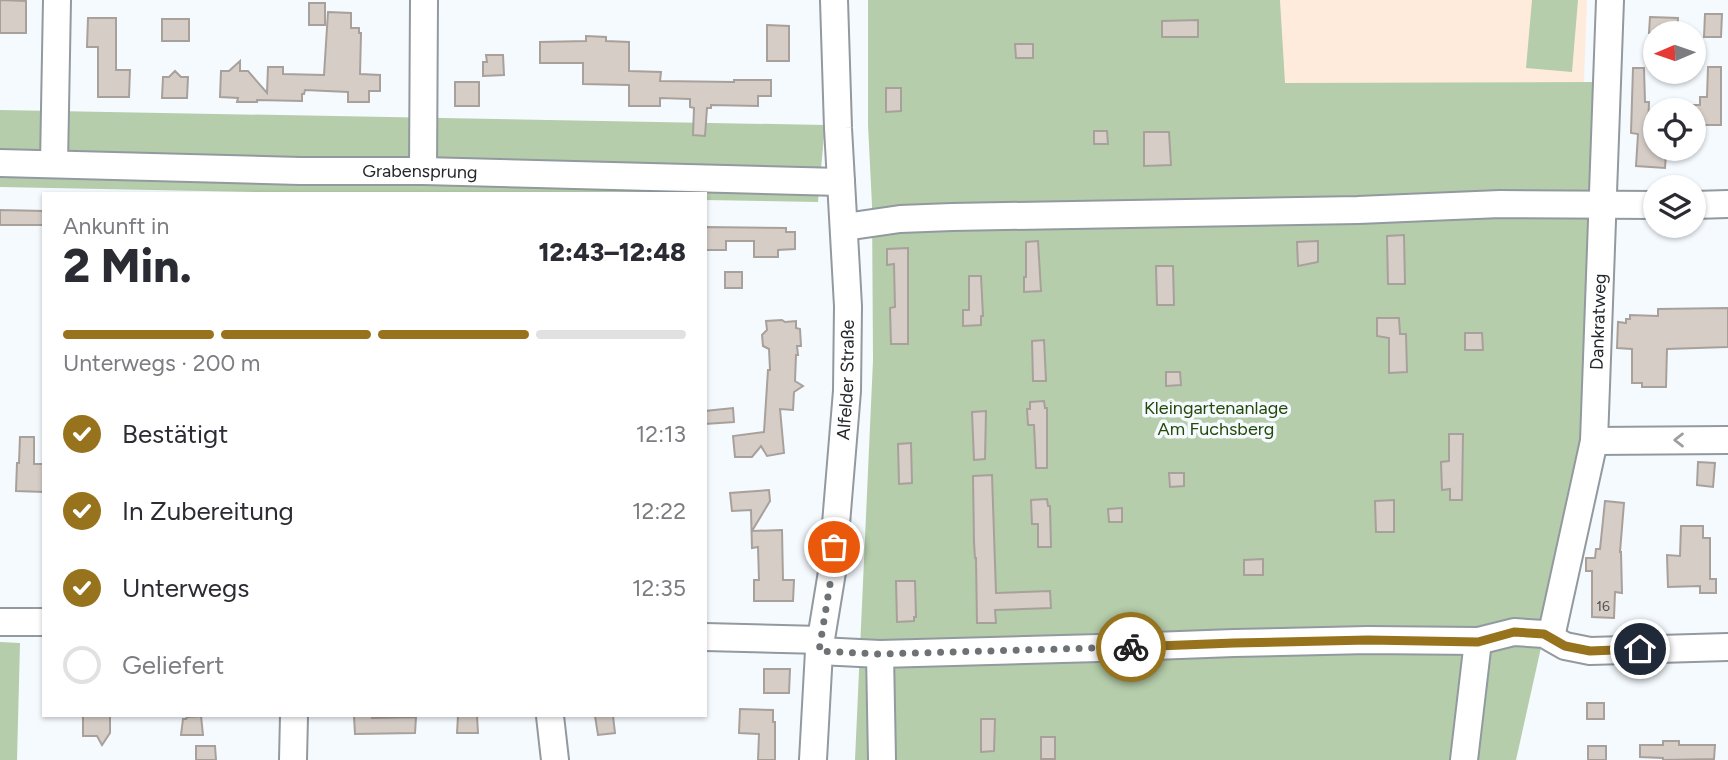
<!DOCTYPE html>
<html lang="de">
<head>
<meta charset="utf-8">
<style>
  body { margin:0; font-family:Figtree,sans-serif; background:#f7f7f7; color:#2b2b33; height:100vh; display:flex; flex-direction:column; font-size:26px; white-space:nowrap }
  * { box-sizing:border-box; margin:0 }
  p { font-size:23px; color:#7c7c81 }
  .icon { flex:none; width:38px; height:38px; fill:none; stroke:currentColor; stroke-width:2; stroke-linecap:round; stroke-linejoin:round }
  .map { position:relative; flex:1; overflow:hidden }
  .sheet { position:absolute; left:42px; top:192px; width:665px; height:525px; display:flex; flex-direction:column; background:#fff; border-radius:0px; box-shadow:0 2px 5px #0004 }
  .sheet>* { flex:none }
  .needle { width:46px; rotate:268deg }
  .controls { position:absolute; left:1643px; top:21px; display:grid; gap:14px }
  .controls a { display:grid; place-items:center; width:63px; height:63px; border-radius:50%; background:#fff; box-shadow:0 2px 5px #0004; font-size:35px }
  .pin { position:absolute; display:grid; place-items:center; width:60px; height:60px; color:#fff; margin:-30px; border:4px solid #fff; border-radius:50%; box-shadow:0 2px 7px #0007 }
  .courier { position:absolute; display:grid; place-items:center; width:70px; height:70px; margin:-35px; border:5px solid #97731d; border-radius:50%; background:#fff; color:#222; box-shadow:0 2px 9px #0007 }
  .head em { font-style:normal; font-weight:800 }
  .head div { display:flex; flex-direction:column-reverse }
  .head { display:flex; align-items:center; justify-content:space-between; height:119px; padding:0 21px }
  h1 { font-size:46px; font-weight:800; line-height:52px }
  .bar { display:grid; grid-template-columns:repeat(4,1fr); gap:10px 7px; align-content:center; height:84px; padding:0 21px }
  .bar i { height:9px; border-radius:5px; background:#e1e1e2 }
  .bar .current { background:#97731d }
  .bar p { grid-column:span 4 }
  ol { padding:0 21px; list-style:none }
  li { display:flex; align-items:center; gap:21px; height:77px }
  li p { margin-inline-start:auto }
  li .icon { padding:7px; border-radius:50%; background:#97731d; color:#fff; stroke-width:4 }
  li:last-child { color:#7c7c81 }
  li i { width:38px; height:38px; border:4px solid #e1e1e2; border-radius:50% }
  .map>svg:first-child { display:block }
  .education { fill:#ffebdc }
  .green { fill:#b5cdaa }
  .building { fill:#d6cdc7; stroke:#a8a09b; stroke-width:2 }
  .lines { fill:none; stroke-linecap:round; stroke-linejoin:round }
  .minor-casing { stroke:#92999f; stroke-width:30 }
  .minor { stroke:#fff; stroke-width:26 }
  .oneway { stroke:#9d9ea0 }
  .done { stroke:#6e7275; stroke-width:7; stroke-dasharray:0 12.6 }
  .route { stroke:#97731d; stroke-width:9 }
  .labels { text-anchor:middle; stroke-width:7; stroke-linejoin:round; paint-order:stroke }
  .number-label { font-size:14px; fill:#515152 }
  .street-label { font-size:18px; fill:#25282b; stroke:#f5fafe }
  .park-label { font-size:18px; fill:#254909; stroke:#f5fafe }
</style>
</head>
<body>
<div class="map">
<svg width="1728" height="760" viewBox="0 0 1728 760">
  <rect width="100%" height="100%" fill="#f5fafe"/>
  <path class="education" d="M1280 0H1587L1584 82 1284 84Z"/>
  <path class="green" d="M868 0H1280L1285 83 1595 82 1585 431 1544 634 1516 760H855L873 360 872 205 868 125Z
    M1532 0H1578L1572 72 1526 68Z
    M0 110 825 125 818 202 705 200V194H359L0 187Z
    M0 642 20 643 17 760H0Z"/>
  <path class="building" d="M0 0 26 1V33H0Z
    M309 3H325V25H309Z
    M328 12 351 13V28H359V33H361L360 74 380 75V91H369V102H348V92L305 90 304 94H302V101L257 100V102H237L238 98 220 97 221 71H229L240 61V71H248L267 93 268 67H283V74L324 75Z
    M1705 14H1722L1721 37H1704Z
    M1650 17 1678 18 1677 33H1649Z
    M88 18H116V70H130L129 97H98V47H87Z
    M162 19H189V41H162Z
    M1198 20V37H1162V21Z
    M767 25 789 26V61H767Z
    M586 36 606 37V41L629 42V71L661 72 660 81 734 82V80H771V96H758V106L711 105V108H707L705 136 693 135 694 108 690 107V99L660 98V106H629V85L583 84V63H540V42L586 41Z
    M1015 44H1033V58H1016Z
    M486 55H503L504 75 483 76V62H487Z
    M1708 67H1721V125H1694V105H1700V97H1707Z
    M1633 68H1644L1645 102H1649L1648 128H1656V149H1660V154H1666L1665 168 1636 166 1638 134 1631 133Z
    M175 71 181 77H188L187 98H162L163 77H169Z
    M455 82H479V106H455Z
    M886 88H901V111L886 112Z
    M1094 131H1107L1108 144H1094Z
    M1144 132H1169L1171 165 1144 166Z
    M0 210 44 211V225H0Z
    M705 227 786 228V232H795V249L778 250V257H754V241H726V250H705Z
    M1404 235 1405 284H1388L1387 236Z
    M1038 241 1041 291 1024 292V277H1026V242Z
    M1318 241V262L1298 266 1297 242Z
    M908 248V344H891L890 308 895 307 894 264 887 265V249Z
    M1156 266H1173L1174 305H1157Z
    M725 272H742V288H725Z
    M969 276H981L983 316H981V325L963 326V310H969Z
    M1728 308V347L1667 349 1666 387H1642V383H1632V349L1617 348 1618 322 1626 323V319H1630V315L1658 316V309Z
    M1377 318H1399L1400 334H1406L1407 372 1389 373V338L1377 336Z
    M782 320 785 322 796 321V328L800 329 801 346H797L798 355H796L795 381 803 386 794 392 793 410 780 409 784 453 767 456 761 446 752 457H735L733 436 764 432 768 370H770L769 349 763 346 762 335 767 330 766 321Z
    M1465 333H1482L1483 350H1465Z
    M1044 340 1046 381H1033L1032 341Z
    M1166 372H1180L1181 385 1166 386Z
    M1044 401 1045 408H1047V468H1036L1034 425H1028L1027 409H1030V402Z
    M733 408 734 422 705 424V411Z
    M986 411 985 459 974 460 972 412Z
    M1449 434H1463L1462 500H1450V489L1442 490 1441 462 1449 461Z
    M20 437H34V464H44V492L16 491 17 463H19Z
    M911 443 912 483 899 484 898 444Z
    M1698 462 1715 463 1713 487 1697 485Z
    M1169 473H1184V486L1170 487Z
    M992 475 996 593 1050 591 1051 608 995 610 996 623H977L976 558H975L974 542 973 476Z
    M769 490 770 501 752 531 782 530 783 580H794L793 601H754V580H759L758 547 752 548 751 510 732 511 730 493Z
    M1047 499 1048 506H1050L1051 547H1038V524H1032L1031 500Z
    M1394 500V532H1376L1375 501Z
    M1605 501 1624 503 1620 552H1621L1622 593 1615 592 1614 618 1592 617V571H1586V558H1595L1596 549H1600Z
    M1122 508V522H1109L1108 509Z
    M1681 526H1703V538H1710V579H1716V593H1700V586L1668 587 1667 555 1680 556Z
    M1263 559V575H1244V560Z
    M896 581H915L916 617H914V621L897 622Z
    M764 669H790L789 693H764Z
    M1587 703H1604V719H1587Z
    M740 709 773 710V722H775V760H758L759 734 739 733Z
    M83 716H110V733L102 745 97 736H83Z
    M201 716 203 735H181L183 719H186L187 717Z
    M354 716H372V718L416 717 415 733 355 734Z
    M458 716H477L478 733H457Z
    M595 716H613L615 733 598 735Z
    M981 719H995L994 751 981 752Z
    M1041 737H1055V759H1041Z
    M1663 741H1679V745H1715L1714 759 1663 760V758L1640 757V745H1663Z
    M196 746H215L216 760H196Z
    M1588 746H1606V760H1588Z"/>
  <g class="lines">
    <g class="minor-casing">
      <g id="minor">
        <path id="s1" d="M0 163 300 171H423L841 182"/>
        <path d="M54 164 57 0"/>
        <path d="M423 171 424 0"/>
        <path d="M1694 205 1728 204"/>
        <path d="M845 227 900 219 952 217 1358 210 1500 204 1656 205"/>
        <path d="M1594 441 1728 440"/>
        <path d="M0 622H44"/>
        <path d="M705 637 821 640"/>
        <path id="s2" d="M1551 637 1594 441 1610 0"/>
        <path d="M819 651 880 654 1099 648 1234 643 1368 640 1478 641 1514 632 1544 634 1565 646 1590 651 1728 647"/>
        <path d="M880 654 882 760"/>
        <path d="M550 716 555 760"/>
        <path d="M293 760 294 716"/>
        <path id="s3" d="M813 760 819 651 832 572 847 391 848 306 838 128 834 0"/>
        <path d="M1464 760 1478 641"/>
      </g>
    </g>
    <use href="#minor" class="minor"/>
  </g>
  <defs><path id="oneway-chevron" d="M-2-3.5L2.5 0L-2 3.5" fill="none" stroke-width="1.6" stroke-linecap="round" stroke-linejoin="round" transform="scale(1.75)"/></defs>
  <use class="oneway" href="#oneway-chevron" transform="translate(1679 440) rotate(180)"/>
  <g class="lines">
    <path class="done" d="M834 547 832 572 819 651 880 654 1131 647"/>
    <path class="route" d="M1131 647 1234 643 1368 640 1478 642 1514 632 1544 634 1565 646 1590 651 1640 649"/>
  </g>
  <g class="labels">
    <g class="number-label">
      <text x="1603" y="611">16</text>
    </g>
    <g class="street-label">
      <text dy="6" stroke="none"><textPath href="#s1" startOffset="420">Grabensprung</textPath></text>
      <text dy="6" stroke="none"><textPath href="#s2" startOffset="320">Dankratweg</textPath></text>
      <text dy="6" stroke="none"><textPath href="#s3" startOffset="382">Alfelder Straße</textPath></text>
    </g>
    <g class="park-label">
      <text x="1216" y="414">Kleingartenanlage<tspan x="1216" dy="21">Am Fuchsberg</tspan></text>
    </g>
  </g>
</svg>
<div class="controls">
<a><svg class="needle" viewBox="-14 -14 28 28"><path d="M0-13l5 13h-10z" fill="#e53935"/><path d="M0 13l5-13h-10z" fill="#7c7c81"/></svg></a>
<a><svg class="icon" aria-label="locate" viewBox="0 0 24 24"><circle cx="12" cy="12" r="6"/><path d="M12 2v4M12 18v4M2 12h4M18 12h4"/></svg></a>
<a><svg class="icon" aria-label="layers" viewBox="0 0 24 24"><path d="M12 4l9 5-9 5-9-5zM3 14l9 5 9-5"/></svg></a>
</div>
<div class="pin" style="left:834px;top:547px;background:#ea580c"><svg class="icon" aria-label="bag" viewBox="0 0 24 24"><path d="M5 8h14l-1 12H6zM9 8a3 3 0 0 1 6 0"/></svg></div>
<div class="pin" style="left:1640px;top:649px;background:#1f2937"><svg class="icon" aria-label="home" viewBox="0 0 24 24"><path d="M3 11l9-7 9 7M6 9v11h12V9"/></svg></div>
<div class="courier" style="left:1131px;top:647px"><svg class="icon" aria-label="bike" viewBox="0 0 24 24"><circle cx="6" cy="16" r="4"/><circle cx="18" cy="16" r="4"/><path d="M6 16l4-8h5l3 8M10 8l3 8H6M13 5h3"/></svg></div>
<section class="sheet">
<div class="head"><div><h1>2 Min.</h1><p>Ankunft in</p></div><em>12:43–12:48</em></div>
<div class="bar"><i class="current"></i><i class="current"></i><i class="current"></i><i></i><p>Unterwegs · 200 m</p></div>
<ol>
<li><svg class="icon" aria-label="check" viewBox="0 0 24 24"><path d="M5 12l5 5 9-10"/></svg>Bestätigt<p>12:13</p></li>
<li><svg class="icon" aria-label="check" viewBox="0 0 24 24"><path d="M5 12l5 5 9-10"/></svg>In Zubereitung<p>12:22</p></li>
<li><svg class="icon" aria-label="check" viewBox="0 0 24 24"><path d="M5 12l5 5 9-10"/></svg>Unterwegs<p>12:35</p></li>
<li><i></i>Geliefert</li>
</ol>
</section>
</div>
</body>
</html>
